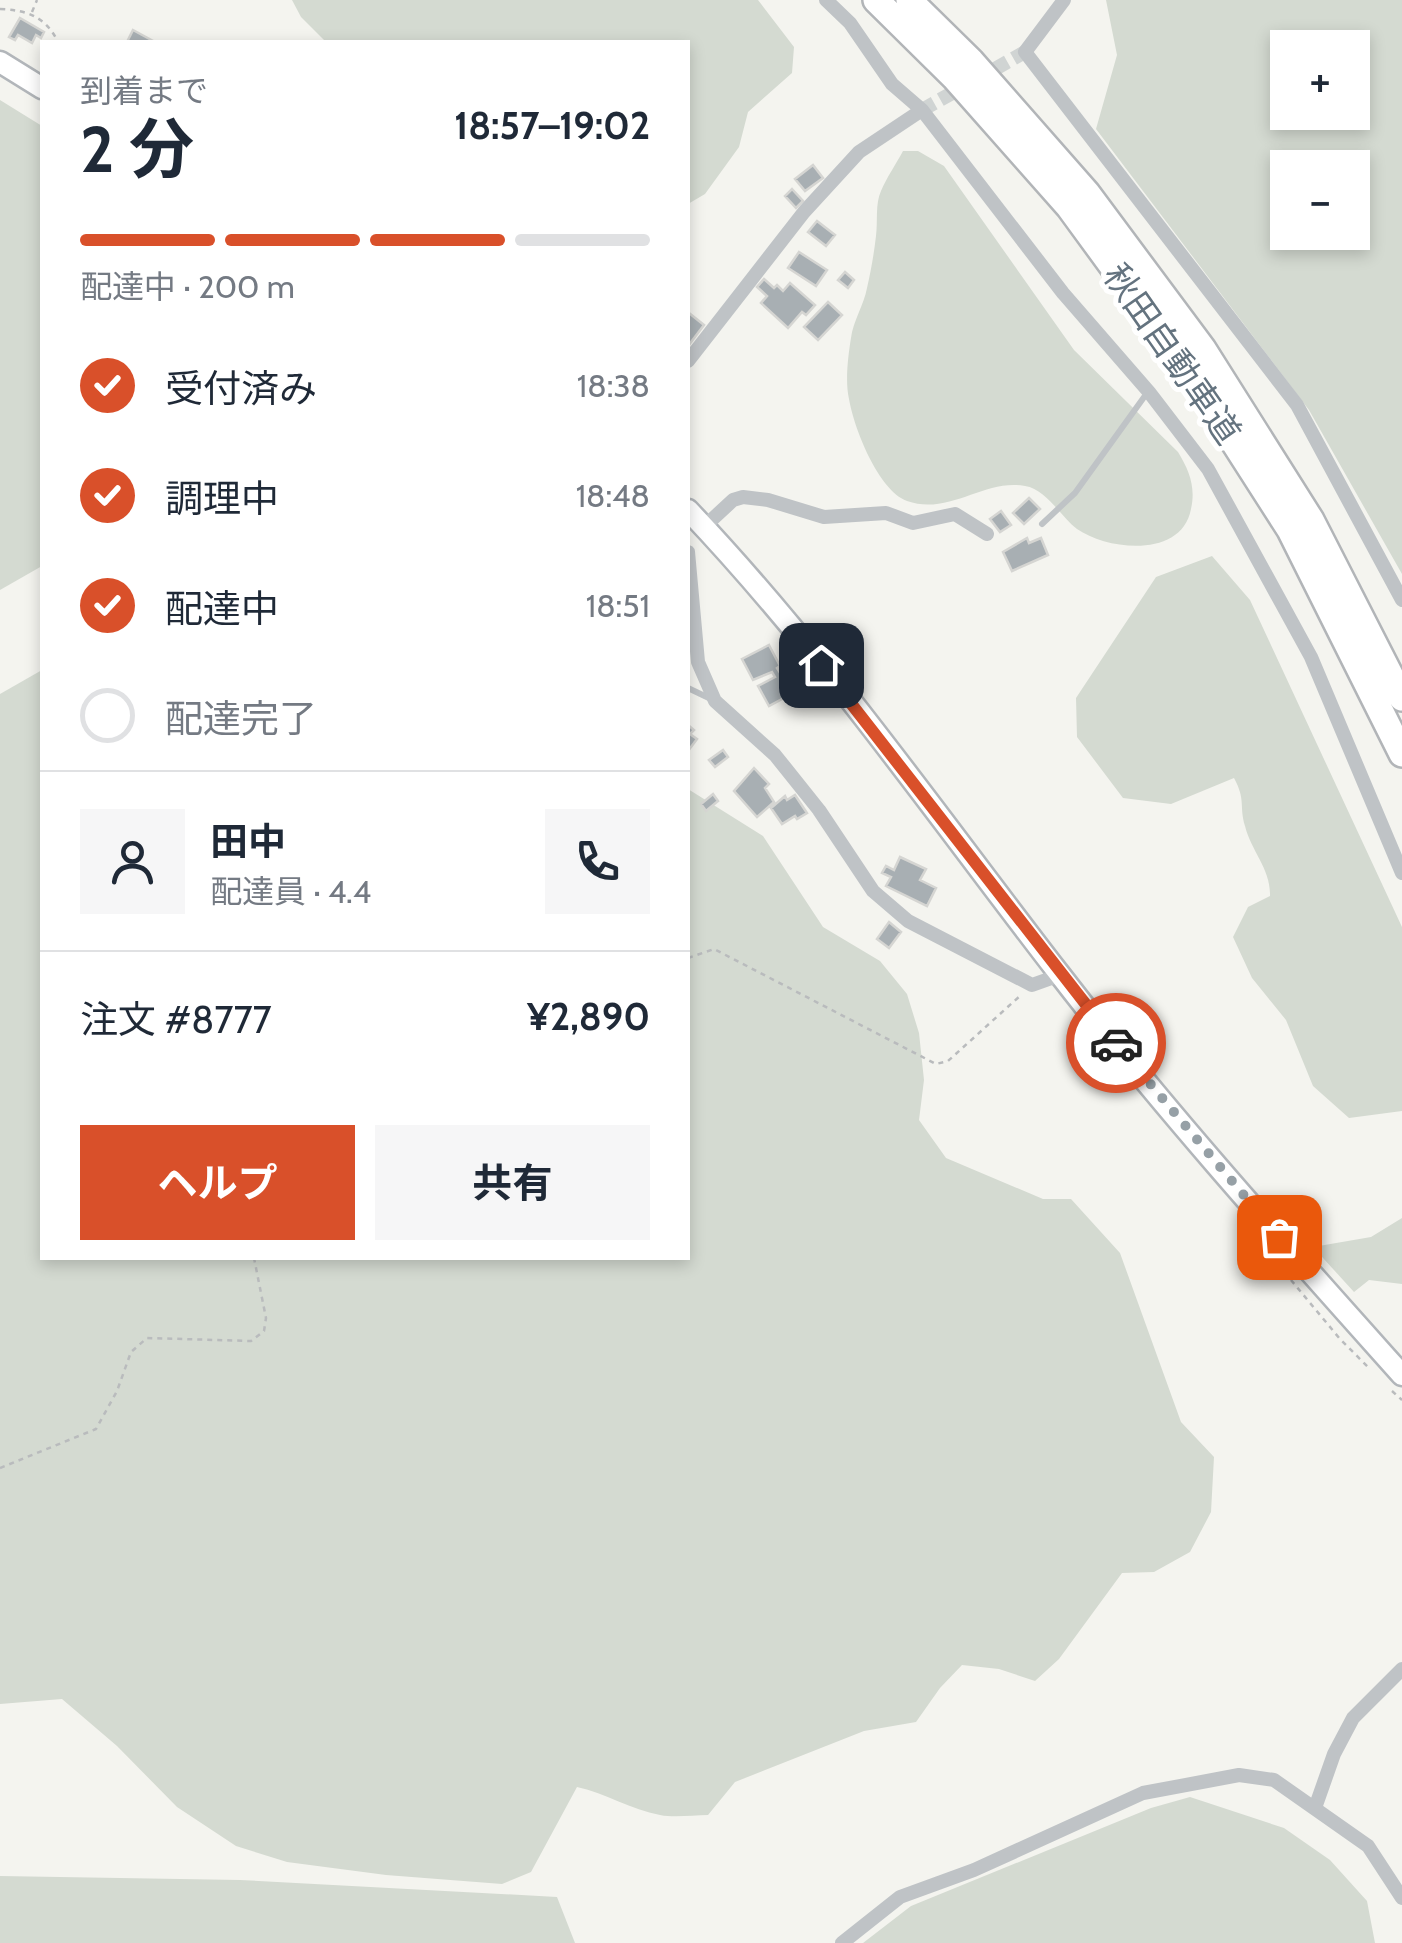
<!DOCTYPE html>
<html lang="ja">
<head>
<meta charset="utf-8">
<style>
  body { margin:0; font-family:Cabin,"Noto Sans JP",sans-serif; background:#f6f6f7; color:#1f2937; height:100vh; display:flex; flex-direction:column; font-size:38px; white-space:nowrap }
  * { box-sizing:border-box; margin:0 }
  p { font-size:32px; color:#747a83 }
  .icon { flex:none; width:55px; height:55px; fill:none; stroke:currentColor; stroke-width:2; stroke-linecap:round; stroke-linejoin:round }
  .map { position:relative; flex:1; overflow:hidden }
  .sheet { position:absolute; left:40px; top:40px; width:650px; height:1220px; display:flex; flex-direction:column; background:#fff; border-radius:0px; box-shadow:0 5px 15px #0003 }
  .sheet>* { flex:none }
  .buttons { position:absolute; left:1270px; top:30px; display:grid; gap:20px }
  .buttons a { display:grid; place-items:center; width:100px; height:100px; border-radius:0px; background:#fff; box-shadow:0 5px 15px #0003; font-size:50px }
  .pin { position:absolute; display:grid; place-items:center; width:85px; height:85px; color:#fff; margin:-42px; border-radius:20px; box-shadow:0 5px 15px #0006 }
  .courier { position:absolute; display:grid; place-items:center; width:100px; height:100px; margin:-50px; border:8px solid #d9502a; border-radius:50%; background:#fff; color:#222; box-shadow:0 2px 12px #0007 }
  .summary em { font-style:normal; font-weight:700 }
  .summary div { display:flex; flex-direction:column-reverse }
  .summary { display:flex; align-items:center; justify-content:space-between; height:170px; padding:0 40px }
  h1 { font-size:65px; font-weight:700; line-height:75px }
  .bar { display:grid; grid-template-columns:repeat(4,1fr); gap:15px 10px; align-content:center; height:120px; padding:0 40px }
  .bar i { height:12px; border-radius:8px; background:#e0e1e3 }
  .bar .on { background:#d9502a }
  .bar p { grid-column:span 4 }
  .line { display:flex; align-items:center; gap:25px; padding:0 40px; border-top:2px solid #e0e1e3 }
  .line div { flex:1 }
  .round { display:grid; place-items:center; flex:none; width:105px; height:105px; border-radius:0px; background:#f6f6f7 }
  ol { padding:0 40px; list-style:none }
  li { display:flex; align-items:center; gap:30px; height:110px }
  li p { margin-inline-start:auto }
  li .icon { padding:10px; border-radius:50%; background:#d9502a; color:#fff; stroke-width:4 }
  li:last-child { color:#747a83 }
  li i { width:55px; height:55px; border:5px solid #e0e1e3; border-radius:50% }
  .button { display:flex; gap:20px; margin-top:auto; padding:20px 40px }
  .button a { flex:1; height:115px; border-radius:0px; background:#d9502a; color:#fff; font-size:40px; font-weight:700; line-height:115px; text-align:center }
  .button a+a { background:#f6f6f7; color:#1f2937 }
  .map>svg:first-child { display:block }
  .green { fill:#d4dad1; fill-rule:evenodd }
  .building { fill:#a8afb3; stroke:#d5d5d2; stroke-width:2.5 }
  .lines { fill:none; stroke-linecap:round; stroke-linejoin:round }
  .minor-tunnel { stroke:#d0d4d3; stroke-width:14; stroke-dasharray:14 7; stroke-linecap:butt }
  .secondary-casing { stroke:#b2b6ba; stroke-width:25 }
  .motorway-casing { stroke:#b2b5b8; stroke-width:30 }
  .path { stroke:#b9bbbd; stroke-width:2.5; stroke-dasharray:5 5; stroke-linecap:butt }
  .service { stroke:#bfc3c6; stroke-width:6 }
  .minor { stroke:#bfc3c6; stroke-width:14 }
  .secondary { stroke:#fff; stroke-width:20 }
  .motorway { stroke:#fff; stroke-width:25 }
  .done { stroke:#96a0a6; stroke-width:10; stroke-dasharray:0 18 }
  .route { stroke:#d9502a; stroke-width:12 }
  .labels { text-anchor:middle; stroke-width:10; stroke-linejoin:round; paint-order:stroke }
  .street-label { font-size:35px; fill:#64737f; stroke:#fff }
</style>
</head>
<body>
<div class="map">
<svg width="1402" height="1943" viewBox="0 0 1402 1943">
  <rect width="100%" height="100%" fill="#f4f4ef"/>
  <path class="green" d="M292 0H758L794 47 792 73 748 112 739 147 705 194 688 204V42H326L301 17Z
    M1106 0H1402V574L1309 410 1096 129 1117 55ZM1288 48H1352V112H1288ZM1288 168H1352V232H1288Z
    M0 100 42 126V566L0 590Z
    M903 151H918L944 166 1074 350 1178 452C1189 470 1196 487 1191 509 1182 558 1109 551 1077 529 1061 517 1046 489 1025 486 985 478 949 516 907 501 878 490 854 428 849 399 845 382 848 356 851 338 853 321 864 305 867 288 871 271 874 253 876 236 878 221 875 204 881 191 887 177 896 164 903 151Z
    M1212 556 1250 600 1402 927V1111L1349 1118 1313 1086 1286 1020 1252 978 1233 937 1248 907 1270 896C1271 869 1251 851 1245 826 1239 806 1246 800 1234 778L1171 804 1123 798 1077 737 1076 698 1156 577Z
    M42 670V1258H688V789L763 836 823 927 880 961 907 994 919 1033 924 1080 919 1120 946 1158 1043 1199H1071L1120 1253 1181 1422 1214 1457 1211 1512 1190 1552 1154 1572 1122 1573 1059 1659 1035 1681 999 1669 962 1665 940 1688 916 1722 864 1731 735 1782 708 1815C693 1815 675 1818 660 1815 631 1810 606 1793 577 1787L531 1872 502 1884 386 1875 287 1862 236 1846 177 1807 117 1746 62 1699 0 1704V694Z
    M1402 1218V1284L1369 1280 1354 1292 1313 1247 1371 1237Z
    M1190 1797 1284 1828 1330 1860 1367 1901 1375 1943H863L911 1906 1151 1808Z
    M0 1876 240 1880 557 1897 575 1943H0Z"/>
  <path class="building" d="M20 18 44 32 41 38 36 35 32 43 18 35 15 40 9 37Z
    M133 30 155 42H127Z
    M813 165 823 178 805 191 795 179Z
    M792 189 803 201 796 208 785 196Z
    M817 221 835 235 826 246 808 232Z
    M799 252 827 270 816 286 788 268Z
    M845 272 854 280 848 288 838 280Z
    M764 279 774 288 777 285 783 291 790 283 815 305 806 315 802 312 788 328 761 303 767 296 757 287Z
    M828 302 842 315 818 340 804 327Z
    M689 313 704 325 688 346V315Z
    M1029 498 1040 509 1024 524 1013 513Z
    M1001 511 1011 525 1000 532 990 519Z
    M1027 538 1029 543 1041 538 1048 555 1012 571 1003 552Z
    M769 645 780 666 777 668 793 693 769 706 758 686 775 677 772 672 753 680 742 659Z
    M688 725 694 730 690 734 697 739 688 751Z
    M723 750 728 757 715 767 709 760Z
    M754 768 769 784 765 788 774 802 757 817 734 791Z
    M713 794 718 801 706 811 701 804Z
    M795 795 807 813 797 819 795 816 782 824 771 808 785 796 787 800Z
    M900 857 926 869 920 880 936 888 927 906 886 886 891 877 882 873 886 866 894 870Z
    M889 922 901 932 889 948 877 939Z"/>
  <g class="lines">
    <path class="minor-tunnel" d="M922 110 1025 52"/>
    <g class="secondary-casing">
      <path id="secondary" d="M0 62 42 88
        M688 510C823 652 937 816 1057 971 1165 1111 1284 1243 1402 1375"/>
    </g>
    <g class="motorway-casing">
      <path id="motorway" d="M876 0 954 77 1069 207 1183 363 1290 530 1402 754
        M909 0 971 61 1087 193 1203 349 1311 520 1402 698"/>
    </g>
    <path class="path" d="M0 9C27 10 46 17 58 42
      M32 12 37 0
      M688 958 714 949 936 1064 948 1061 1021 995
      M1291 1280 1340 1339 1369 1368
      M1392 1391 1402 1400
      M0 1468 96 1429 117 1391 131 1352 147 1338 251 1341 264 1331 266 1318 254 1258"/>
    <path class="service" d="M1042 524 1075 493 1147 393
      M688 688 713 700"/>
    <path class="minor" d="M826 0 850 23 892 84 922 110 1063 293 1149 392 1208 469 1311 657 1402 873
      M1064 0 1025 52 1297 405 1402 600
      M688 361 804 212 859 152 922 110
      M704 527 733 500 743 497 768 500 824 517 886 513 913 523 955 514 987 534
      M688 552 698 662 715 701 775 755 819 810 873 891 908 921 1032 985 1060 975
      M1315 1808 1334 1754 1353 1718 1402 1669
      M842 1943 900 1897 974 1870 1143 1793 1239 1775 1274 1780 1368 1846 1402 1898"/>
    <use href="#secondary" class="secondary"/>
    <use href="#motorway" class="motorway"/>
  </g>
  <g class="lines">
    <path class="done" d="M1116 1043 1279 1237"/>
    <path class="route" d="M821 665 1116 1043"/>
  </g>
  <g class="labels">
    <g class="street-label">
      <text transform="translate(1172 354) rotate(55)" y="12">秋田自動車道</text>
    </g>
  </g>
</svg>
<div class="buttons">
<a>+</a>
<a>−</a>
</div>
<div class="pin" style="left:1279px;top:1237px;background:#ea580c"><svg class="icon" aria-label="bag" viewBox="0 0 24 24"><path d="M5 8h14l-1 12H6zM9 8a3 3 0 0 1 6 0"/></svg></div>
<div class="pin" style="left:821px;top:665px;background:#1f2937"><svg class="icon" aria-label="home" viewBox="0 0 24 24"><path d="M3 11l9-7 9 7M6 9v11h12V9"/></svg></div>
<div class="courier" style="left:1116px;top:1043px"><svg class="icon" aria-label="car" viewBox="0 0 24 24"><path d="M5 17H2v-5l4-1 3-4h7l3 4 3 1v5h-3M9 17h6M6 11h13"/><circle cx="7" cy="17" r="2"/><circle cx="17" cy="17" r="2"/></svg></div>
<section class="sheet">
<div class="summary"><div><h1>2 分</h1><p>到着まで</p></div><em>18:57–19:02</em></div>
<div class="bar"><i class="on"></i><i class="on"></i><i class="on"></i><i></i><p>配達中 · 200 m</p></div>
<ol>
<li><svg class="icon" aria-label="check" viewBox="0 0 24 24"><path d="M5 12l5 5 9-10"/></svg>受付済み<p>18:38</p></li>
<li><svg class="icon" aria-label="check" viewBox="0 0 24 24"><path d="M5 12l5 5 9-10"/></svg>調理中<p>18:48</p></li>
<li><svg class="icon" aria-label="check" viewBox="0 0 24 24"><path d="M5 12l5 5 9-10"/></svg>配達中<p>18:51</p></li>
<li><i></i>配達完了</li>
</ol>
<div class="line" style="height:180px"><a class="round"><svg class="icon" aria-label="person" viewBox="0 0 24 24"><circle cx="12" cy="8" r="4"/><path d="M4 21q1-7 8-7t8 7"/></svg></a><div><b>田中</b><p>配達員 · 4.4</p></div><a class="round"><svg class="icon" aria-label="phone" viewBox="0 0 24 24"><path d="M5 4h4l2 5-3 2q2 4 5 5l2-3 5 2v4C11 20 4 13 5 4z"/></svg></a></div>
<div class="line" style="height:130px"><div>注文 #8777</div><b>¥2,890</b></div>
<div class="button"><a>ヘルプ</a><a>共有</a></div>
</section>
</div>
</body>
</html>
